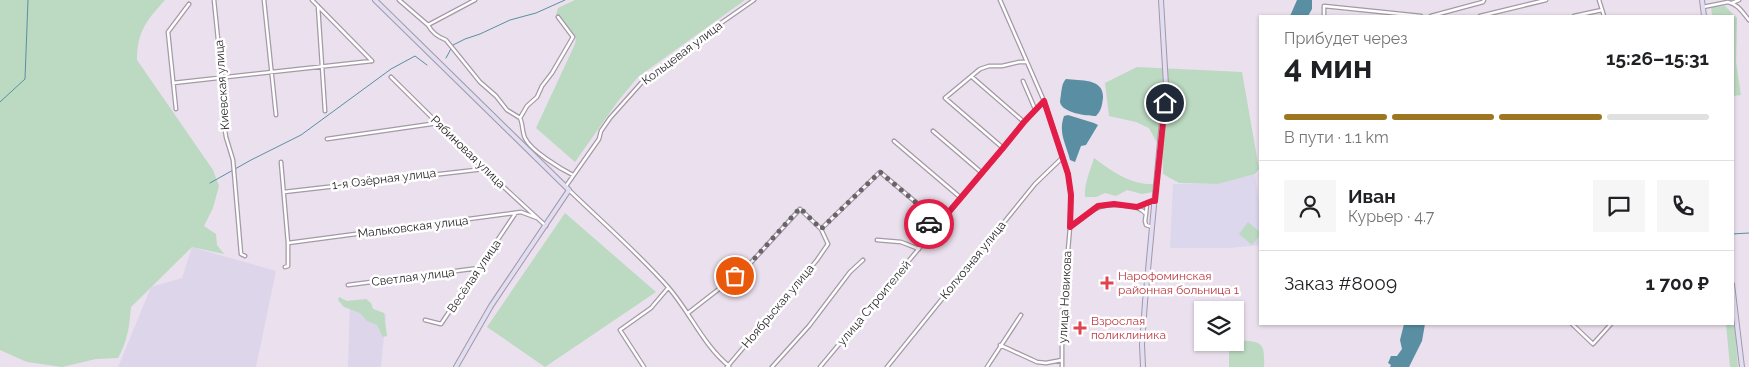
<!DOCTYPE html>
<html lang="ru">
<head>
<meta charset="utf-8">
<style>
  body { margin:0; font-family:Raleway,sans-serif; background:#f6f6f6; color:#202124; height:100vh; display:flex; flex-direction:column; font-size:19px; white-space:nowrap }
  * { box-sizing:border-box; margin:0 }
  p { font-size:16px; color:#757577 }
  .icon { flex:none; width:28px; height:28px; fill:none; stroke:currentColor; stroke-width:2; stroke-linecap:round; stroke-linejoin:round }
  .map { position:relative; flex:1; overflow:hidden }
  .side { position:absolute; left:1259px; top:15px; width:475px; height:310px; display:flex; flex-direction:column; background:#fff; border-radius:0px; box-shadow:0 1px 4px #0004 }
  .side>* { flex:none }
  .fabs { position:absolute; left:1194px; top:301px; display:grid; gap:10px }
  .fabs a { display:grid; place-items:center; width:50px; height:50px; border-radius:0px; background:#fff; box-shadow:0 1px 4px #0004; font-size:25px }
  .pin { position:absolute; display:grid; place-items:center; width:42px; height:42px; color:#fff; margin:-21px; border:2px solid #fff; border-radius:50%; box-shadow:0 1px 5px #0007 }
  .courier { position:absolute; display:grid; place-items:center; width:50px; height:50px; margin:-25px; border:4px solid #e11d48; border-radius:50%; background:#fff; color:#222; box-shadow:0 1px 6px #0007 }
  .head em { font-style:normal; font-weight:700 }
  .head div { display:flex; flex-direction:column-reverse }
  .head { display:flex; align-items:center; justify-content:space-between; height:85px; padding:0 25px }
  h1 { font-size:32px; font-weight:700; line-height:38px }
  .bar { display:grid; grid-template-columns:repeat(4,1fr); gap:8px 5px; align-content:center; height:60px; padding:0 25px }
  .bar i { height:6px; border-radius:4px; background:#e0e0e0 }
  .bar .on { background:#9d7622 }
  .bar p { grid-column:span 4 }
  .line { display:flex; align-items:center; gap:12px; padding:0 25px; border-top:1px solid #e0e0e0 }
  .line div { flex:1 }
  .round { display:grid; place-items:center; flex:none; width:52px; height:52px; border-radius:0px; background:#f6f6f6 }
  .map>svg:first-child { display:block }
  .industrial { fill:#ddd6eb }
  .education { fill:#dcd7ec }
  .green { fill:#bcd9c1 }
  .water { fill:#5a8fa3 }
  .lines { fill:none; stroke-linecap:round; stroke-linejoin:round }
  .stream { stroke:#5a8fa3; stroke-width:1 }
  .street-casing { stroke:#a499a6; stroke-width:5 }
  .secondary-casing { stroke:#a499a6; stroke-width:6 }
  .street { stroke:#fff; stroke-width:2.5 }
  .secondary { stroke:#e1ddf2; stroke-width:4 }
  .done { stroke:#69636a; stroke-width:5; stroke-dasharray:0 9 }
  .route { stroke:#e11d48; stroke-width:6 }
  .health-dot { fill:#e0444e; stroke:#fff; stroke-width:2 }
  .labels { text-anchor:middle; stroke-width:5; stroke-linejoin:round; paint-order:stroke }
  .street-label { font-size:12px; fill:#231f24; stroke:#fff }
  .health-label { font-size:12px; fill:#be3a42; stroke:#fff; text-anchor:start }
</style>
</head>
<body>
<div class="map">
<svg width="1749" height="367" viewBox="0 0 1749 367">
  <rect width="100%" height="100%" fill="#ebe0ed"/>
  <path class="industrial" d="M192 247 276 271 256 367H118L151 287 182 278Z
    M350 300 386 314 381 367H348Z"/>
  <path class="education" d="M1255 174 1260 211V245L1230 248H1170L1173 184H1218Z"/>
  <path class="green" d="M0 0H165C146 21 137 32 137 60L213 170 219 186 213 208 204 226 216 234 217 245 224 254 192 247 131 307C129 327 128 340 118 358L96 359 62 367 27 362 0 350Z
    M575 0H745L638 77 618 101 575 162 536 128 575 44 576 38 556 15 558 8Z
    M1725 6 1737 18 1736 62 1741 95 1733 96 1732 16H1712L1711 7Z
    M1137 67 1242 72 1259 169 1255 174 1218 184 1179 183 1163 174 1162 152 1149 128 1136 122 1109 116 1105 83Z
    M1094 158C1111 171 1131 185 1153 184V192L1142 194 1127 190 1116 196 1105 193 1096 197H1085C1084 183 1090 172 1094 158Z
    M565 213 656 292 545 367 487 327Z
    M1248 222 1260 232V235L1252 245 1239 234Z
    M339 297 347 301 366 299 371 303 373 309 384 313 387 336 383 337 377 325 367 321 360 313 344 307 338 300Z
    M1733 304 1738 367H1730L1726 324H1732Z
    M1239 340C1262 342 1265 342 1264 367H1229V352L1233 343Z"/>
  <path class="water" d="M1297 0H1312V9L1308 16H1290Z
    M1066 79C1081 81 1104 78 1103 98 1102 106 1101 111 1096 116 1087 116 1062 113 1060 102 1060 101 1061 95 1061 94 1062 88 1062 83 1066 79Z
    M1068 115 1094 123 1098 125 1086 145 1081 146 1075 162 1070 160C1066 144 1058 133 1064 116Z
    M1404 324H1425L1422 341 1409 367H1390L1391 365 1388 363 1391 356H1397L1402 349 1400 340Z"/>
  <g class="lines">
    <path class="stream" d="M446 58 453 45 465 39 480 34 510 20 536 13 565 0
      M0 102 25 79 28 0
      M210 183 251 160 301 135 391 69 415 56 427 65
      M1732 234 1749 233"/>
    <g class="street-casing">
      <path id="street" d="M214 0 222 79 223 117 226 137 233 160 241 254 245 256
        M264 0 276 115
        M312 0 372 61
        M399 0 428 25C432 33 438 37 446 40L480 82 496 96 507 110 520 118C523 124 522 132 525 138 531 151 561 169 573 175
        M1000 0 1044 101 1063 157 1068 174 1071 195 1070 227
        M1599 0 1604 16
        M1732 3 1739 0
        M318 6 325 111
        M1703 7 1728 2C1738 4 1743 13 1749 20
        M1324 16V6L1421 16
        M1431 16 1483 2 1484 0
        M1480 16 1546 0
        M1574 16 1602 10
        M428 25 475 0
        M391 77 484 169 546 226
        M972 77 1024 122
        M1023 81 1035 109
        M173 83 372 61
        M176 109 168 32 189 4
        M520 118 527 106 537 97 542 86 552 73 573 37 558 17
        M933 131 982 173
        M327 139 438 123
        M894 141 961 198
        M1003 148 945 98 980 69 989 66H1002L1019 62H1027
        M281 162 288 243V266L285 267
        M566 186 599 139 601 131 610 118 643 81 691 44 754 0
        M569 190C602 222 638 253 668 287 690 312 703 345 729 366
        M284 192 484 169
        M1138 207 1152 201H1155
        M1146 214 1147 203
        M821 229 880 172 925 210 931 233
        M877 240 901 242 919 249
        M288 243 521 212 537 218
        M348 285 479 268
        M688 313 746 268 800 209 821 229 828 244 817 260 727 367
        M425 320 441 324 515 214
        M1572 324 1593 344 1611 324
        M1000 345 1037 362 1046 363 1062 360
        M644 367 620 330 651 308 668 288
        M772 367 809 326 850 272 863 260
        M820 367 1003 148 1024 122 1044 101
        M887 367 1035 184 1063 157
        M987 367 1021 315
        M1062 367V321L1070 227C1094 210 1096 202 1128 206 1135 207 1141 208 1146 214L1145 221 1146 225 1152 227"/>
    </g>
    <g class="secondary-casing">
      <path id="secondary" d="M375 0 569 190 491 306 456 367
        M1702 0 1704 16
        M1732 284 1742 367
        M1143 367 1142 345 1145 302 1161 131 1166 85 1161 0"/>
    </g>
    <use href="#street" class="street"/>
    <use href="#secondary" class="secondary"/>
  </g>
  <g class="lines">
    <path class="done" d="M735 276 746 268 800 208 821 229 880 172 925 210 929 224"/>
    <path class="route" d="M929 224 931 233 1003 148 1024 122 1044 101 1068 174 1071 195 1070 227 1098 206 1114 204 1137 207 1152 201H1155L1165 103"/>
  </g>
  <g class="health-dot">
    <path d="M1104.5 275.5h5v5h5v5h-5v5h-5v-5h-5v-5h5z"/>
    <path d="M1077.5 320.5h5v5h5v5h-5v5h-5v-5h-5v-5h5z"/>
  </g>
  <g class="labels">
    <g class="street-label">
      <text transform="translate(682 53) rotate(-37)" y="4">Кольцевая улица</text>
      <text transform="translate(222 85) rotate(-94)" y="4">Киевская улица</text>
      <text transform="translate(468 152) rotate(44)" y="4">Рябиновая улица</text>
      <text transform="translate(384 179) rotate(-7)" y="4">1-я Озёрная улица</text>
      <text transform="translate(413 227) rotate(-7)" y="4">Мальковская улица</text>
      <text transform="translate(973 260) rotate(-51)" y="4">Колхозная улица</text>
      <text transform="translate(474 276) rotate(-56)" y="4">Весёлая улица</text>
      <text transform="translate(413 277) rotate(-7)" y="4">Светлая улица</text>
      <text transform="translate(1065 297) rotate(-87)" y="4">улица Новикова</text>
      <text transform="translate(874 303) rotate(-50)" y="4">улица Строителей</text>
      <text transform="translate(778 306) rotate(-50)" y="4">Ноябрьская улица</text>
    </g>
    <g class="health-label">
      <text x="1118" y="280">Нарофоминская<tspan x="1118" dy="14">районная больница 1</tspan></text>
      <text x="1091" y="325">Взрослая<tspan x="1091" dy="14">поликлиника</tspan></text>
    </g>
  </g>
</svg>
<div class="fabs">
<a><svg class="icon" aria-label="layers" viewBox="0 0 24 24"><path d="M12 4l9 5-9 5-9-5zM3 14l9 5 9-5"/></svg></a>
</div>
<div class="pin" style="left:735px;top:276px;background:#ea580c"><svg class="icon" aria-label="bag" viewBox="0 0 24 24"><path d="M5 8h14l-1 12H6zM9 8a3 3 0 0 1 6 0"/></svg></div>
<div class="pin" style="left:1165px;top:103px;background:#1f2937"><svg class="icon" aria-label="home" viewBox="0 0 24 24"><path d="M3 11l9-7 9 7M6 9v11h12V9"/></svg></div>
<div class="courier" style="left:929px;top:224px"><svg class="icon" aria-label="car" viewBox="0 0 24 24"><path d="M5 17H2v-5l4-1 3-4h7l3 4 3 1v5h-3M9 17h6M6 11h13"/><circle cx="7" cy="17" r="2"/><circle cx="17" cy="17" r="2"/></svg></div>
<section class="side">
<div class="head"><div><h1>4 мин</h1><p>Прибудет через</p></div><em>15:26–15:31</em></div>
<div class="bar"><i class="on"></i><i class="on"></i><i class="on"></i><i></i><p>В пути · 1.1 km</p></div>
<div class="line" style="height:90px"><a class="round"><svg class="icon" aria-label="person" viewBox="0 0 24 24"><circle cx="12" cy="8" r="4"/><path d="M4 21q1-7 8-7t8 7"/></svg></a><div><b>Иван</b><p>Курьер · 4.7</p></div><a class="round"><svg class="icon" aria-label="chat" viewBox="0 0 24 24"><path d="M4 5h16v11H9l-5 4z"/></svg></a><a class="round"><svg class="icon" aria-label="phone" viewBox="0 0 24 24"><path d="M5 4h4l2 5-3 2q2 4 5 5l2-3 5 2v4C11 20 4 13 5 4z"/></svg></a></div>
<div class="line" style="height:65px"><div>Заказ #8009</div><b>1 700 ₽</b></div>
</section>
</div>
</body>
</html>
